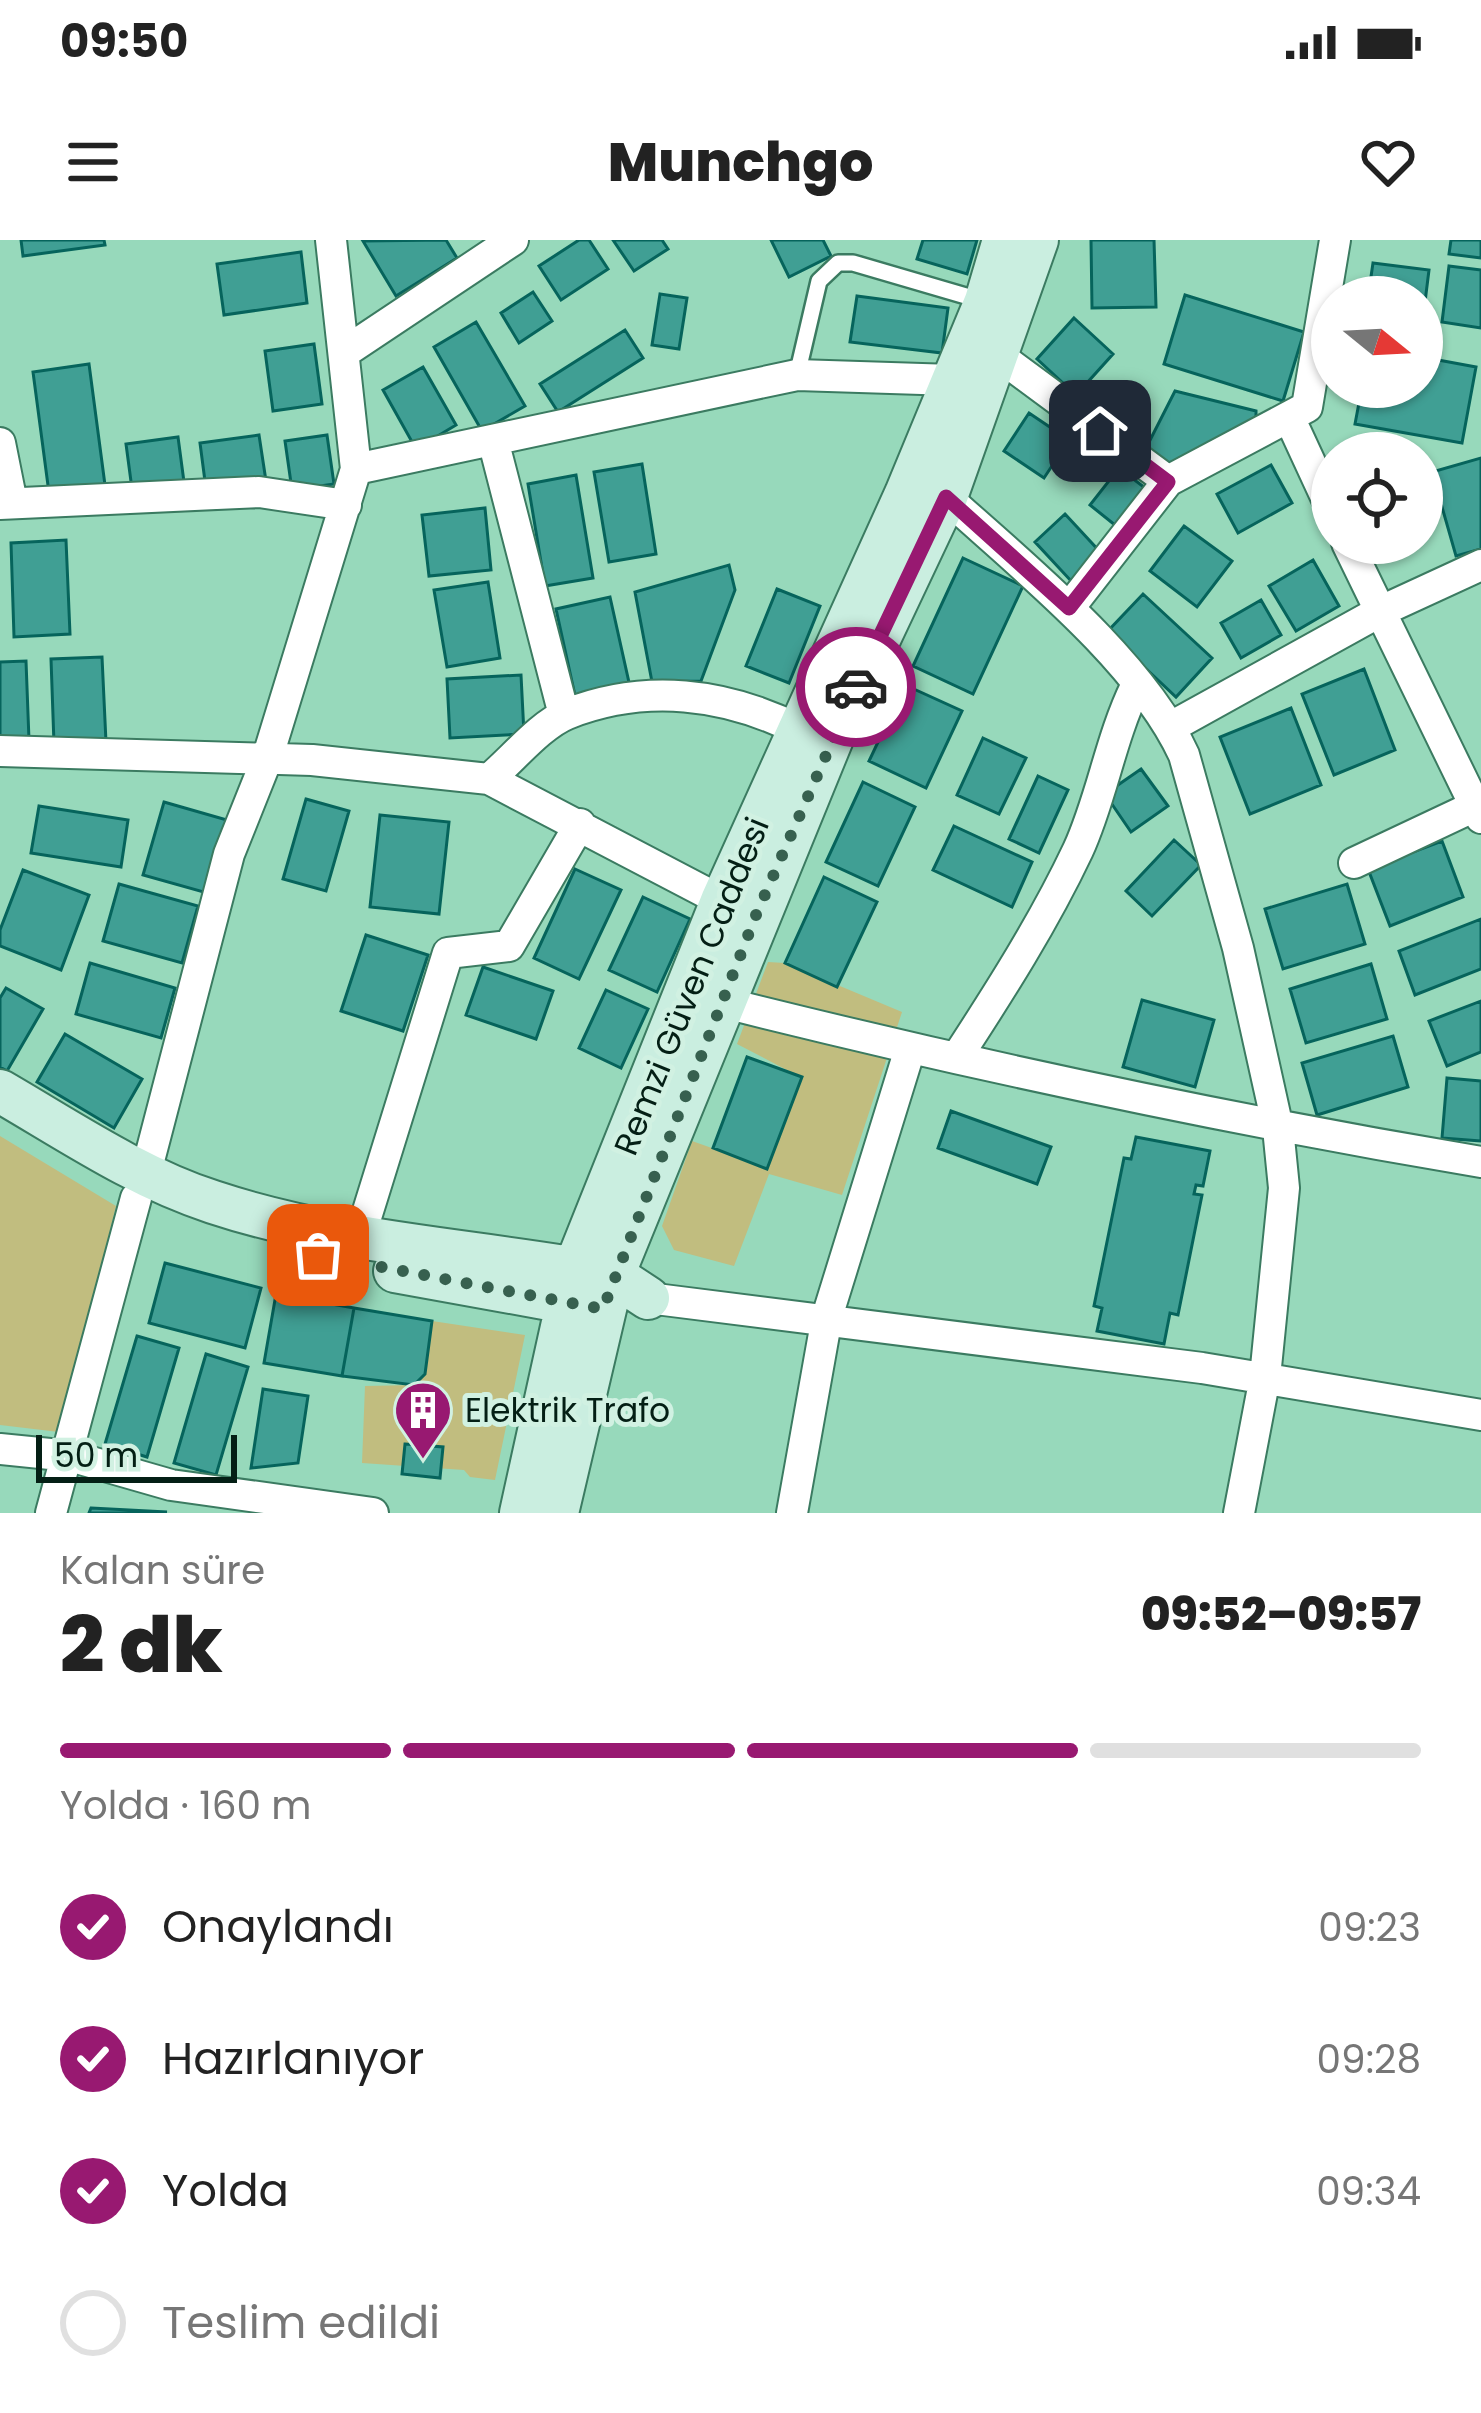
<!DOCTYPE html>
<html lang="tr">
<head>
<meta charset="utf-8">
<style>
  body { margin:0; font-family:Poppins,sans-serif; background:#f2f2f2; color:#222; height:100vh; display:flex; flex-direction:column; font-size:45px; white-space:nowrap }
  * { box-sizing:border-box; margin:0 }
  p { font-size:39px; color:#767676 }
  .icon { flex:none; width:66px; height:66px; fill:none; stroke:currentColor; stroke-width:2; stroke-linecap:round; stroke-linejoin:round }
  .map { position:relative; height:1273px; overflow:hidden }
  .sheet { display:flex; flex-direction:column; background:#fff; flex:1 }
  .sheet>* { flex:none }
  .needle { width:78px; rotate:108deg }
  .tools { position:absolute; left:1311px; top:36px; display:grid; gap:24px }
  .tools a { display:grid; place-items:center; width:132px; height:132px; border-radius:50%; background:#fff; box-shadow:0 3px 9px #0004; font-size:60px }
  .scale { position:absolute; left:36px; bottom:30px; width:201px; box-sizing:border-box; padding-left:12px; border:6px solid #041f15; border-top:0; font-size:33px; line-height:42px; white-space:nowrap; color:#041f15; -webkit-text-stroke:9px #d1f1e2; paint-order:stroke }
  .pin { position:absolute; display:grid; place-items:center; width:102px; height:102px; color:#fff; margin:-51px; border-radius:24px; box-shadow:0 6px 18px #0006 }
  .courier { position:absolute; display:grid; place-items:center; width:120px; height:120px; margin:-60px; border:9px solid #981971; border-radius:50%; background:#fff; color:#222; box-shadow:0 3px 15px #0007 }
  .summary em { font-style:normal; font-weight:800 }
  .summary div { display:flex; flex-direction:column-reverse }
  .summary { display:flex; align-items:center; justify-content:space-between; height:204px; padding:0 60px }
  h1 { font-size:78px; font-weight:800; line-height:90px }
  .bar { display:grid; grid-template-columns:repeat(4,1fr); gap:18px 12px; align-content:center; height:144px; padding:0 60px }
  .bar i { height:15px; border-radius:9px; background:#e0e0e0 }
  .bar .selected { background:#981971 }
  .bar p { grid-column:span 4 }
  ol { padding:0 60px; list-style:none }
  li { display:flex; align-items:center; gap:36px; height:132px }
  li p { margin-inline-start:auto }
  li .icon { padding:12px; border-radius:50%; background:#981971; color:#fff; stroke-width:4 }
  li:last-child { color:#767676 }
  li i { width:66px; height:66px; border:6px solid #e0e0e0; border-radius:50% }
  .status { display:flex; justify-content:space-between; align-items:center; height:84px; padding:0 60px; background:#fff; direction:ltr }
  .status svg { height:33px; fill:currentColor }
  header { display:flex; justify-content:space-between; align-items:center; height:156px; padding:0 60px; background:#fff; font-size:54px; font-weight:800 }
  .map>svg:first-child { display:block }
  .green { fill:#c1bd7f }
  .building { fill:#409f94; stroke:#06645c; stroke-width:3 }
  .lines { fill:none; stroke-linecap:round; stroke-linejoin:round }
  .lane-casing { stroke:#3b7b61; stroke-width:20 }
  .street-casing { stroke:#3b7b61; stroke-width:34 }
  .secondary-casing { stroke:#3b7b61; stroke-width:46 }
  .lane { stroke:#fff; stroke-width:15 }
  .street { stroke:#fff; stroke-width:30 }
  .secondary { stroke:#caeee0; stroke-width:42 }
  .done { stroke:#37604f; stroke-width:12; stroke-dasharray:0 21.6 }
  .route { stroke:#981971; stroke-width:15 }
  .labels { text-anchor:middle; stroke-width:10; stroke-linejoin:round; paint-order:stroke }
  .street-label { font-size:33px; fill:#041f15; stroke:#d1f1e2 }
  .poi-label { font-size:33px; fill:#041f15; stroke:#d1f1e2; text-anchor:start }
</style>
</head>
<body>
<div class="status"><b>09:50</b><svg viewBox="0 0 49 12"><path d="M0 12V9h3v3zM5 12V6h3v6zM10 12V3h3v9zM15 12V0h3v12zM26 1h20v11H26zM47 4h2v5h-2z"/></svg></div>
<header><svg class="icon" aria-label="menu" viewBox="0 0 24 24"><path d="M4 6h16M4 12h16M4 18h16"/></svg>Munchgo<svg class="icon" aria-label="heart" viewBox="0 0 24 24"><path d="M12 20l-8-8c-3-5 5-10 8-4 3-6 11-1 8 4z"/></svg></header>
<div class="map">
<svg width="1481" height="1273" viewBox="0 0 1481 1273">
  <rect width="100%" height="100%" fill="#97d9bb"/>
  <path class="green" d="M768 722 785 723 902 772 842 955 769 934 734 1026 674 1010 662 986 692 901 768 928 802 838 737 804Z
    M0 896 116 966 59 1192 0 1185Z
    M432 1081 525 1095 495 1240 470 1237 464 1230 362 1223 365 1146 415 1145 425 1134Z"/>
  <path class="building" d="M21 0H104L105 5 23 16Z
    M446 0 457 18 396 56 363 1Z
    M579 0H589L608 29 561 60 539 26Z
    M613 0H662L668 9 634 31Z
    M771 0H823L831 16 789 37Z
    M923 0H977L967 34 917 19Z
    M1091 0H1154L1156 67 1092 68Z
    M1451 0H1481V18L1449 14Z
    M301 12 307 63 224 75 217 24Z
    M1373 23 1429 30 1422 86V57H1368Z
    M1449 26 1481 30V88L1442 82Z
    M533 52 552 81 519 103 501 73Z
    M660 54 687 58 679 109 652 105Z
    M1185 55 1304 92 1283 161 1164 124Z
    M857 56 948 68 942 113 850 102Z
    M1074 78 1113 114 1076 155 1037 119Z
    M476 82 525 166 482 191 434 107Z
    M625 90 643 118 558 172 540 144Z
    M314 104 322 164 273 171 265 111Z
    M1422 117 1476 127 1462 203 1355 184 1362 147H1422Z
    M89 124 105 245 49 253 33 132Z
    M423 127 456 185 416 209 383 150Z
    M1175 151 1256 171V186L1175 228 1146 208Z
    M1029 173 1069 200 1044 238 1004 211Z
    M259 195 266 241 206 249 200 203Z
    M327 195 334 244 292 250 285 201Z
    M178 197 184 242 132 249 126 204Z
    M1481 218V309L1456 316 1432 232Z
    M642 224 656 314 609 322 594 232Z
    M1271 225 1292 263 1238 293 1217 254Z
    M1119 228 1149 251 1120 289 1090 265Z
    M576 235 593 338 545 346 528 244Z
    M485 268 491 330 429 336 422 275Z
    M1065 274 1102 314 1072 342 1035 302Z
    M1184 286 1232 321 1197 367 1150 331Z
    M66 300 70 394 14 397 11 303Z
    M963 318 1023 346 973 454 913 426Z
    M1313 320 1339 366 1296 391 1269 346Z
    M729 325 735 350 701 441 652 442 635 352Z
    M488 342 500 418 447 427 434 350Z
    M777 349 820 366 789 443 746 426Z
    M1143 354 1212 418 1176 457 1107 392Z
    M610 357 630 447 576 460 556 369Z
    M1261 360 1281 395 1241 418 1221 383Z
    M102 417 106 502 54 504 51 419Z
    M26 421 29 500 0 501V422Z
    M1364 429 1395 510 1334 535 1302 454Z
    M521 435 524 494 450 498 447 439Z
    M905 445 962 471 926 548 869 521Z
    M1291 468 1321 545 1250 574 1220 497Z
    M983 498 1026 518 999 574 957 555Z
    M1141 529 1168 566 1131 592 1105 554Z
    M1038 536 1068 550 1039 613 1009 599Z
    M863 542 915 567 878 646 826 622Z
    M306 559 349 571 326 651 283 639Z
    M164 562 227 580 207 653 143 635Z
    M39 566 128 580 121 627 31 613Z
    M380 575 449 582 439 674 370 667Z
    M954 586 1032 622 1012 667 933 630Z
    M1174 600 1201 625 1152 676 1126 651Z
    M1442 601 1463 657 1390 686 1368 629Z
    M575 629 621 650 579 739 534 718Z
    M23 630 89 655 61 730 0 706V690Z
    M824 637 877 662 837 747 785 723Z
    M119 644 198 666 182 723 103 701Z
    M1347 644 1365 704 1283 729 1265 669Z
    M643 657 690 679 657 752 609 730Z
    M1481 679V729L1415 755 1399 711Z
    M366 695 428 715 403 791 341 771Z
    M90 723 175 748 161 798 76 774Z
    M1371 724 1387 779 1306 803 1290 749Z
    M483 727 553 751 536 799 466 775Z
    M6 748 43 769 7 831 0 827V758Z
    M606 750 648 769 621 828 579 808Z
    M1142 760 1214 780 1195 847 1123 827Z
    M1481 761V812L1447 826 1429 781Z
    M65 794 142 839 114 888 37 842Z
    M1393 796 1408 847 1317 875 1302 823Z
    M747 817 802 837 767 929 713 908Z
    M1447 838 1481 841V901L1442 898Z
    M951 871 1051 907 1037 944 938 908Z
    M1136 897 1210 911 1203 946 1196 945 1194 954 1202 955 1178 1075 1170 1073 1164 1104 1097 1091 1102 1068 1094 1066 1124 918 1131 919Z
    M165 1023 261 1048 245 1108 149 1083Z
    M276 1054 354 1068 342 1136 264 1123Z
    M354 1068 432 1081 425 1134 414 1145 342 1136Z
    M137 1096 179 1108 147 1217 105 1204Z
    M206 1114 248 1127 216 1235 174 1223Z
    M263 1149 308 1156 298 1223 251 1228Z
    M405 1204 443 1207 440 1238 402 1234Z
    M91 1268 167 1272 89 1273Z"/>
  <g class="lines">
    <g class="lane-casing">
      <path id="lane" d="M797 135 819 41 838 23H853L983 61"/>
    </g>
    <g class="street-casing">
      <path id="street" d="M345 112 513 0
        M999 116 1168 241
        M1289 177 1332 270
        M493 200 564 475
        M0 203 12 263
        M356 229 797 135 953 140
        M946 257C1022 326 1141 421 1184 515L1238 708 1278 888 1284 948 1265 1137 1239 1273
        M0 264 259 252 346 265
        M1347 303 1481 578
        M1069 368 1168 241 1307 167 1335 0
        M1171 487 1379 372 1481 325
        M0 511 312 520 489 539 722 661
        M489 539C512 520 540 485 567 474 645 443 726 453 799 490
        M1354 623 1475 566
        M721 762C972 825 1226 879 1481 922
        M957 817C1000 751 1044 682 1078 610 1102 558 1110 499 1136 446
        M145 936 229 614 267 519 356 229 331 0
        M359 1000 448 713 509 706 580 584
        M648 1058 1202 1128 1481 1175
        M0 1209 70 1216 171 1245 373 1273
        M51 1273 136 958
        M792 1273 827 1077 910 809"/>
    </g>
    <g class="secondary-casing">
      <path id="secondary" d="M0 851C69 891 136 937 213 962 343 1005 478 1010 613 1035L648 1058
        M395 1031 588 1066
        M521 1273 575 1028 722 661 906 254 986 61 1004 0
        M557 1273 613 1035 833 496 946 257 1037 0"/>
    </g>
    <use href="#lane" class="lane"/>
    <use href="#street" class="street"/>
    <use href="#secondary" class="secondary"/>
  </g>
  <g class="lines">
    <path class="done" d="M318 1015 603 1069 756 675 856 447"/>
    <path class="route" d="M856 447 946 257 1069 368 1168 242 1100 191"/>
  </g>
  <defs>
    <g id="building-pin" transform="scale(3)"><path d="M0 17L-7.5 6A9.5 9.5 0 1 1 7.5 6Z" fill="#981971" stroke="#d1f1e2"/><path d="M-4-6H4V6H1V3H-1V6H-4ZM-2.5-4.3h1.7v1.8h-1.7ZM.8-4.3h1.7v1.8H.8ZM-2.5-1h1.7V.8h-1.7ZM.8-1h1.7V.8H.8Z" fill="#fff"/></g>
  </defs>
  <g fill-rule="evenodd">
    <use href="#building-pin" x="423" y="1170"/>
  </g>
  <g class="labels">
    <g class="street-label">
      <text transform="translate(691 746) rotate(-68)" y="12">Remzi Güven Caddesi</text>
    </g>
    <g class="poi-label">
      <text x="465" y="1182">Elektrik Trafo</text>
    </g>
  </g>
</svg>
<div class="tools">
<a><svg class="needle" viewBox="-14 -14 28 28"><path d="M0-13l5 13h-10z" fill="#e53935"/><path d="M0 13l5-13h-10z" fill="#767676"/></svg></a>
<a><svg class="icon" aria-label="locate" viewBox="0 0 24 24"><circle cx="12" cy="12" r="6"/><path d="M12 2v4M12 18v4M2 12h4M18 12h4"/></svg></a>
</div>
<div class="scale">50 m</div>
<div class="pin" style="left:318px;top:1015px;background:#ea580c"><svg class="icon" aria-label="bag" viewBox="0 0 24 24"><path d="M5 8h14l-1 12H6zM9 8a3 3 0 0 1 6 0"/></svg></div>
<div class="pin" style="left:1100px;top:191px;background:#1f2937"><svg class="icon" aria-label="home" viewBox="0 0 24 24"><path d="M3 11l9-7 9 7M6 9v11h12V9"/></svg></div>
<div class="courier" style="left:856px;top:447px"><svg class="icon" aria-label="car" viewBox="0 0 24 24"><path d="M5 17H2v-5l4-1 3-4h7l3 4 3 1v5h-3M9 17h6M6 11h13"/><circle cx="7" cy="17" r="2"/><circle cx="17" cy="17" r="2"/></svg></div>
</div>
<section class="sheet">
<div class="summary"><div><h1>2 dk</h1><p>Kalan süre</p></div><em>09:52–09:57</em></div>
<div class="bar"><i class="selected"></i><i class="selected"></i><i class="selected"></i><i></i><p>Yolda · 160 m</p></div>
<ol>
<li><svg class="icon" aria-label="check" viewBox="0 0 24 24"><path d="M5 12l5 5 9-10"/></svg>Onaylandı<p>09:23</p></li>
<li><svg class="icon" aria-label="check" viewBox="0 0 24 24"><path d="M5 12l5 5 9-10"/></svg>Hazırlanıyor<p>09:28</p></li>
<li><svg class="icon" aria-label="check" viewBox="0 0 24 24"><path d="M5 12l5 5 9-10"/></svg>Yolda<p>09:34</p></li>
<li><i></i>Teslim edildi</li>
</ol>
</section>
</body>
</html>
